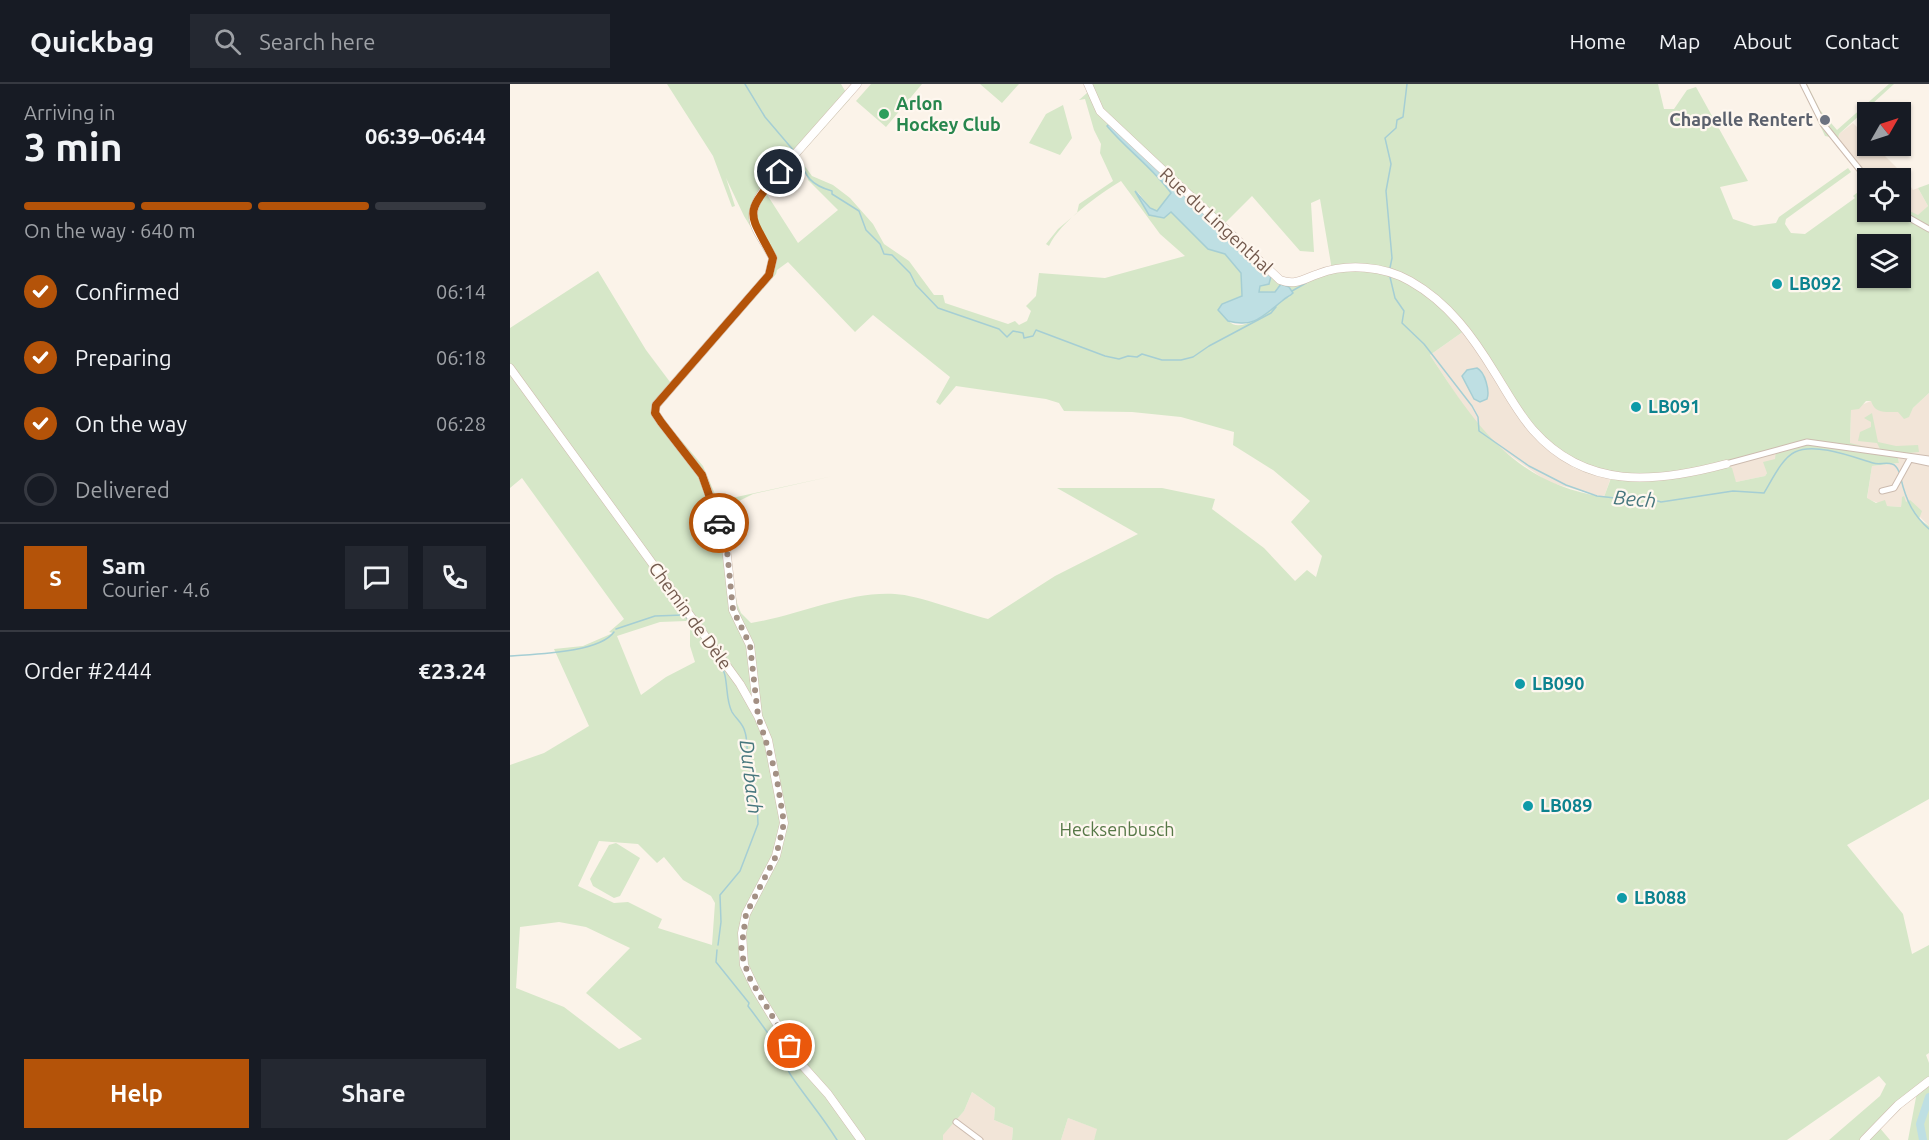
<!DOCTYPE html>
<html lang="en">
<head>
<meta charset="utf-8">
<style>
  body { margin:0; font-family:Ubuntu,sans-serif; background:#242831; color:#f1f3f6; height:100vh; display:flex; flex-direction:column; font-size:22px; white-space:nowrap }
  * { box-sizing:border-box; margin:0 }
  p { font-size:20px; color:#9ea1a6 }
  .icon { flex:none; width:33px; height:33px; fill:none; stroke:currentColor; stroke-width:2; stroke-linecap:round; stroke-linejoin:round }
  .map { position:relative; flex:1; overflow:hidden }
  .panel { display:flex; flex-direction:column; background:#171b24; width:510px }
  .panel>* { flex:none }
  .needle { width:39px; rotate:51deg }
  .buttons { position:absolute; left:1347px; top:18px; display:grid; gap:12px }
  .buttons a { display:grid; place-items:center; width:54px; height:54px; border-radius:0px; background:#171b24; box-shadow:0 2px 4px #0004; font-size:30px }
  .pin { position:absolute; display:grid; place-items:center; width:51px; height:51px; color:#fff; margin:-26px; border:3px solid #fff; border-radius:50%; box-shadow:0 2px 6px #0007 }
  .courier { position:absolute; display:grid; place-items:center; width:60px; height:60px; margin:-30px; border:4px solid #b45309; border-radius:50%; background:#fff; color:#222; box-shadow:0 2px 8px #0007 }
  .head em { font-style:normal; font-weight:600 }
  .head div { display:flex; flex-direction:column-reverse }
  .head { display:flex; align-items:center; justify-content:space-between; height:102px; padding:0 24px }
  h1 { font-size:39px; font-weight:600; line-height:45px }
  .bar { display:grid; grid-template-columns:repeat(4,1fr); gap:9px 6px; align-content:center; height:72px; padding:0 24px }
  .bar i { height:8px; border-radius:4px; background:#363941 }
  .bar .active { background:#b45309 }
  .bar p { grid-column:span 4 }
  .line { display:flex; align-items:center; gap:15px; padding:0 24px; border-top:2px solid #363941 }
  .line div { flex:1 }
  .round { display:grid; place-items:center; flex:none; width:63px; height:63px; border-radius:0px; background:#242831 }
  ol { padding:0 24px; list-style:none }
  li { display:flex; align-items:center; gap:18px; height:66px }
  li p { margin-inline-start:auto }
  li .icon { padding:6px; border-radius:50%; background:#b45309; color:#fff; stroke-width:4 }
  li:last-child { color:#9ea1a6 }
  li i { width:33px; height:33px; border:3px solid #363941; border-radius:50% }
  .button { display:flex; gap:12px; margin-top:auto; padding:12px 24px }
  .button a { flex:1; height:69px; border-radius:0px; background:#b45309; color:#fff; font-size:24px; font-weight:600; line-height:69px; text-align:center }
  .button a+a { background:#242831; color:#f1f3f6 }
  header { display:flex; align-items:center; gap:36px; box-sizing:border-box; height:84px; padding:0 30px; background:#171b24; border-bottom:2px solid #363941 }
  header strong { font-size:28px }
  nav { display:flex; gap:33px; margin-inline-start:auto; font-size:21px }
  .search { width:420px; height:54px; background:#242831; display:flex; align-items:center; gap:15px; box-sizing:border-box; padding:0 21px; border-radius:0px; color:#9ea1a6; font-size:22px }
  main { display:flex; flex:1; min-height:0 }
  .map>svg:first-child { display:block }
  .residential { fill:#f2e5d8 }
  .green { fill:#d6e7c8; fill-rule:evenodd }
  .water { fill:#bedfe3; stroke:#a5ced4; stroke-width:1.5 }
  .lines { fill:none; stroke-linecap:round; stroke-linejoin:round }
  .stream { stroke:#a5ced4; stroke-width:1.5 }
  .river { stroke:#bedfe3; stroke-width:8 }
  .street-casing { stroke:#ccbbaf; stroke-width:7 }
  .secondary-casing { stroke:#d0bdb0; stroke-width:9 }
  .street { stroke:#fff; stroke-width:5 }
  .secondary { stroke:#fff; stroke-width:8 }
  .done { stroke:#a39084; stroke-width:6; stroke-dasharray:0 10.8 }
  .route { stroke:#b45309; stroke-width:8 }
  .leisure-dot { fill:#2e9e5b; stroke:#fef7ef; stroke-width:2 }
  .worship-dot { fill:#6b7280; stroke:#fef7ef; stroke-width:2 }
  .culture-dot { fill:#0f9aa8; stroke:#fef7ef; stroke-width:2 }
  .labels { text-anchor:middle; stroke-width:4.5; stroke-linejoin:round; paint-order:stroke }
  .leisure-label { font-size:18px; font-weight:bold; fill:#27864d; stroke:#fef7ef; text-anchor:start }
  .worship-label { font-size:18px; font-weight:bold; fill:#5b616d; stroke:#fef7ef; text-anchor:end }
  .street-label { font-size:18px; fill:#735a4e; stroke:#fef7ef }
  .culture-label { font-size:18px; font-weight:bold; fill:#0d838f; stroke:#fef7ef; text-anchor:start }
  .park-label { font-size:18px; fill:#577847; stroke:#fef7ef }
  .water-label { font-size:20px; font-style:italic; fill:#47777e; stroke:#fef7ef }
</style>
</head>
<body>
<header>
<strong>Quickbag</strong>
<div class="search"><svg class="icon" aria-label="search" viewBox="0 0 24 24"><circle cx="10" cy="10" r="6"/><path d="M15 15l6 6"/></svg>Search here</div>
<nav><a>Home</a><a>Map</a><a>About</a><a>Contact</a></nav>
</header>
<main>
<section class="panel">
<div class="head"><div><h1>3 min</h1><p>Arriving in</p></div><em>06:39–06:44</em></div>
<div class="bar"><i class="active"></i><i class="active"></i><i class="active"></i><i></i><p>On the way · 640 m</p></div>
<ol>
<li><svg class="icon" aria-label="check" viewBox="0 0 24 24"><path d="M5 12l5 5 9-10"/></svg>Confirmed<p>06:14</p></li>
<li><svg class="icon" aria-label="check" viewBox="0 0 24 24"><path d="M5 12l5 5 9-10"/></svg>Preparing<p>06:18</p></li>
<li><svg class="icon" aria-label="check" viewBox="0 0 24 24"><path d="M5 12l5 5 9-10"/></svg>On the way<p>06:28</p></li>
<li><i></i>Delivered</li>
</ol>
<div class="line" style="height:108px"><b class="round" style="background:#b45309;color:#fff">S</b><div><b>Sam</b><p>Courier · 4.6</p></div><a class="round"><svg class="icon" aria-label="chat" viewBox="0 0 24 24"><path d="M4 5h16v11H9l-5 4z"/></svg></a><a class="round"><svg class="icon" aria-label="phone" viewBox="0 0 24 24"><path d="M5 4h4l2 5-3 2q2 4 5 5l2-3 5 2v4C11 20 4 13 5 4z"/></svg></a></div>
<div class="line" style="height:78px"><div>Order #2444</div><b>€23.24</b></div>
<div class="button"><a>Help</a><a>Share</a></div>
</section>
<div class="map">
<svg width="1419" height="1056" viewBox="0 0 1419 1056">
  <rect width="100%" height="100%" fill="#fbf3e9"/>
  <path class="residential" d="M1343 39 1357 53 1358 62H1365L1391 88 1403 106 1408 104 1418 122 1408 132 1391 123 1390 94H1358L1328 56 1329 50Z
    M954 247 1018 345 1032 360 1064 384 1090 393H1101L1094 413 1038 398 984 360 955 324 920 271Z
    M1419 309V442L1392 415 1391 423 1377 422 1357 415 1362 382 1389 379 1387 370 1340 360 1341 325 1361 317 1399 332 1403 324Z
    M1266 366V375L1255 392 1226 398 1216 380Z
    M462 1008 485 1024 484 1036 503 1044 502 1056H433L432 1051 454 1027Z
    M558 1034 588 1045 584 1056H551Z"/>
  <path class="green" d="M157 0H331L340 15 256 109 288 159 328 126 298 96 294 81 302 92 323 101 340 114 363 140 374 160 399 177 424 211H433L435 219 498 240 505 237 509 241 517 237 521 227 516 222 526 212 529 189 595 194 675 172 650 150 611 97C588 111 551 137 539 162L536 160 548 145 567 129 569 120 603 97 590 69 591 60 584 46 575 15 569 16 577 9 575 0H1148L1154 25H1164L1177 6 1186 3 1238 97 1210 103 1223 135 1244 142 1266 139 1269 133 1338 84 1341 88 1276 135 1275 140 1281 149 1295 150 1345 114 1343 112 1357 101 1358 128H1390L1391 123 1408 131 1418 122 1408 104 1419 100V309L1403 324 1399 333 1394 335 1388 328C1376 328 1365 330 1361 317H1356L1349 325 1341 326 1340 359 1371 367 1367 359 1348 357 1350 348 1361 343V338L1354 334 1362 329 1368 358 1386 362 1408 361 1409 368 1387 370 1389 379 1362 382 1357 414 1366 419 1375 416 1377 422 1391 423 1392 413 1394 412 1396 418 1400 416 1412 427 1409 435 1419 442V715L1337 761 1393 830 1402 870 1419 861V969L1416 971 1419 979V1056H1398L1407 1008 1369 1043 1380 1056H1319L1370 1012 1376 1000 1369 992 1277 1056H584L587 1045 558 1034 551 1056H502L503 1044 484 1036 485 1024 462 1008 454 1027 433 1051V1056H0V681L34 669 79 642 44 565 73 562 103 549 99 548 114 535 12 394 0 404V244L88 187 136 266 160 298 257 191 260 175 234 132 216 94 225 122 222 123 203 72ZM597 42 761 192 750 202 749 208 781 207 780 213C761 217 721 270 712 220L732 212 731 189 715 170 698 165 661 128 639 131 627 107 640 124 647 127 662 109 650 93ZM742 112 790 167 804 168 801 119 810 115 822 186 776 198 714 140ZM1358 160H1390V194H1358ZM278 178 345 248 363 231 440 293 426 318 430 321 446 302 536 315 549 319 554 327 622 328 671 333 724 348 723 361 763 386 800 417 781 438 812 472 806 493 797 486 785 497 754 464 702 425 705 415 652 404H547L628 450 545 492 478 535C454 529 408 511 385 510 338 507 287 532 241 539L231 529 227 519 209 427 243 410 323 392 208 417 193 382 149 330 148 323 266 190 267 186ZM954 247 1021 345 1017 344C1040 369 1066 391 1101 394L1094 413C1004 400 966 341 920 271ZM1266 367 1265 375 1253 378 1257 389 1255 392 1226 398 1222 384 1217 381ZM176 537 180 539V562L185 578 156 593 131 611 107 552 150 538ZM89 757 128 760 147 779 154 773 173 796 201 812 205 819 202 861 148 844 152 835 118 818 104 819 68 802ZM49 838 76 843 120 864 76 909 132 955 109 965 54 923 6 904 10 843Z
    M361 0H412L376 43 346 17Z
    M470 0H509L492 19Z
    M1291 0H1297L1310 26 1327 46 1379 0H1384L1329 50 1328 56 1357 99 1320 53 1315 52Z
    M553 21 562 54 550 71 519 59 536 30Z
    M106 759 130 774 110 812 104 814 83 802 80 795 99 761Z"/>
  <path class="water" d="M599 40 761 192 759 200 750 202 749 208H765L771 200 779 203 783 209C779 213 776 213 772 217 752 233 743 244 718 237L708 226 712 220 732 212 731 189 715 170 698 165 661 128 654 134 639 131 625 107 640 124 647 127 661 109C643 84 617 66 597 42Z
    M967 284C975 288 980 307 977 315L970 318 964 315 952 292 957 286Z"/>
  <g class="lines">
    <path class="stream" d="M235 0 255 33 284 67
      M289 72C295 93 301 101 322 107V110L349 127 356 146 370 160 374 170 382 171 400 189 406 201 428 224 489 245 497 253 503 247 513 249 514 254 523 252 526 246 595 272 609 275 618 272 627 273 632 270 652 276H671L683 273 699 262 761 229 766 223
      M880 184 882 174 876 107 881 80 875 54 886 44 887 36 893 33 897 0
      M880 193 885 214 894 227 892 239 914 260 962 322 968 333 969 347 1019 382 1056 401 1087 412 1114 415 1134 413 1151 418 1223 407 1254 409C1262 396 1272 374 1285 368 1305 358 1343 373 1363 379 1369 381 1376 378 1382 380 1387 381 1388 386 1390 390
      M782 207 796 199
      M1391 395C1396 416 1403 431 1419 445
      M176 533 192 554
      M106 545 145 532 174 531
      M0 572C25 570 89 569 104 548
      M208 861 211 838 210 811 230 787 248 740 247 718 240 689 243 684C234 670 239 661 235 648 233 639 226 635 222 628 214 613 220 593 209 577
      M207 866 206 878 239 919 238 922C247 934 257 947 265 960 272 970 275 983 282 993 297 1015 313 1033 327 1056"/>
    <path class="river" d="M1413 1056 1410 1040 1419 1013"/>
    <g class="street-casing">
      <path id="street" d="M1293 0 1313 40 1358 96
        M1389 128 1419 145
        M1216 380 1297 358 1419 375
        M1372 407 1384 404 1400 375 1419 379
        M446 1038 470 1056"/>
    </g>
    <g class="secondary-casing">
      <path id="secondary" d="M578 0 590 27 770 196C786 202 793 195 808 190 837 179 874 182 900 197 939 219 963 253 985 289 997 308 1008 329 1023 346 1076 406 1145 399 1216 380
        M0 284 230 600 248 632 258 656 274 739 266 772 236 830 232 849 234 881 246 906 292 981 318 1010 351 1056
        M248 631 240 561 223 526 215 454 192 391 151 338 145 329 146 321 259 191 263 174C247 143 231 136 256 103L347 0
        M1354 1056 1388 1021 1419 997"/>
    </g>
    <use href="#street" class="street"/>
    <use href="#secondary" class="secondary"/>
  </g>
  <g class="lines">
    <path class="done" d="M209 439 217 466 223 526 240 561 248 632 266 690 274 739 266 772 236 830 231 868 239 893 280 962"/>
    <path class="route" d="M209 439 192 391 151 338 145 329 146 321 259 191 263 174C239 127 232 132 270 88"/>
  </g>
  <circle class="leisure-dot" cx="374" cy="30" r="6"/>
  <circle class="worship-dot" cx="1315" cy="36" r="6"/>
  <g class="culture-dot">
    <circle cx="1267" cy="200" r="6"/>
    <circle cx="1126" cy="323" r="6"/>
    <circle cx="1010" cy="600" r="6"/>
    <circle cx="1018" cy="722" r="6"/>
    <circle cx="1112" cy="814" r="6"/>
  </g>
  <g class="labels">
    <g class="leisure-label">
      <text x="386" y="26">Arlon<tspan x="386" dy="21">Hockey Club</tspan></text>
    </g>
    <g class="worship-label">
      <text x="1303" y="42">Chapelle Rentert</text>
    </g>
    <g class="street-label">
      <text transform="translate(706 137) rotate(43)" y="6">Rue du Lingenthal</text>
      <text transform="translate(180 532) rotate(54)" y="6">Chemin de Dèle</text>
    </g>
    <g class="culture-label">
      <text x="1279" y="206">LB092</text>
      <text x="1138" y="329">LB091</text>
      <text x="1022" y="606">LB090</text>
      <text x="1030" y="728">LB089</text>
      <text x="1124" y="820">LB088</text>
    </g>
    <g class="park-label">
      <text x="607" y="752">Hecksenbusch</text>
    </g>
    <g class="water-label">
      <text transform="translate(1125 415) rotate(5)" y="7">Bech</text>
      <text transform="translate(241 693) rotate(83)" y="7">Durbach</text>
    </g>
  </g>
</svg>
<div class="buttons">
<a><svg class="needle" viewBox="-14 -14 28 28"><path d="M0-13l5 13h-10z" fill="#e53935"/><path d="M0 13l5-13h-10z" fill="#9ea1a6"/></svg></a>
<a><svg class="icon" aria-label="locate" viewBox="0 0 24 24"><circle cx="12" cy="12" r="6"/><path d="M12 2v4M12 18v4M2 12h4M18 12h4"/></svg></a>
<a><svg class="icon" aria-label="layers" viewBox="0 0 24 24"><path d="M12 4l9 5-9 5-9-5zM3 14l9 5 9-5"/></svg></a>
</div>
<div class="pin" style="left:280px;top:962px;background:#ea580c"><svg class="icon" aria-label="bag" viewBox="0 0 24 24"><path d="M5 8h14l-1 12H6zM9 8a3 3 0 0 1 6 0"/></svg></div>
<div class="pin" style="left:270px;top:88px;background:#1f2937"><svg class="icon" aria-label="home" viewBox="0 0 24 24"><path d="M3 11l9-7 9 7M6 9v11h12V9"/></svg></div>
<div class="courier" style="left:209px;top:439px"><svg class="icon" aria-label="car" viewBox="0 0 24 24"><path d="M5 17H2v-5l4-1 3-4h7l3 4 3 1v5h-3M9 17h6M6 11h13"/><circle cx="7" cy="17" r="2"/><circle cx="17" cy="17" r="2"/></svg></div>
</div>
</main>
</body>
</html>
